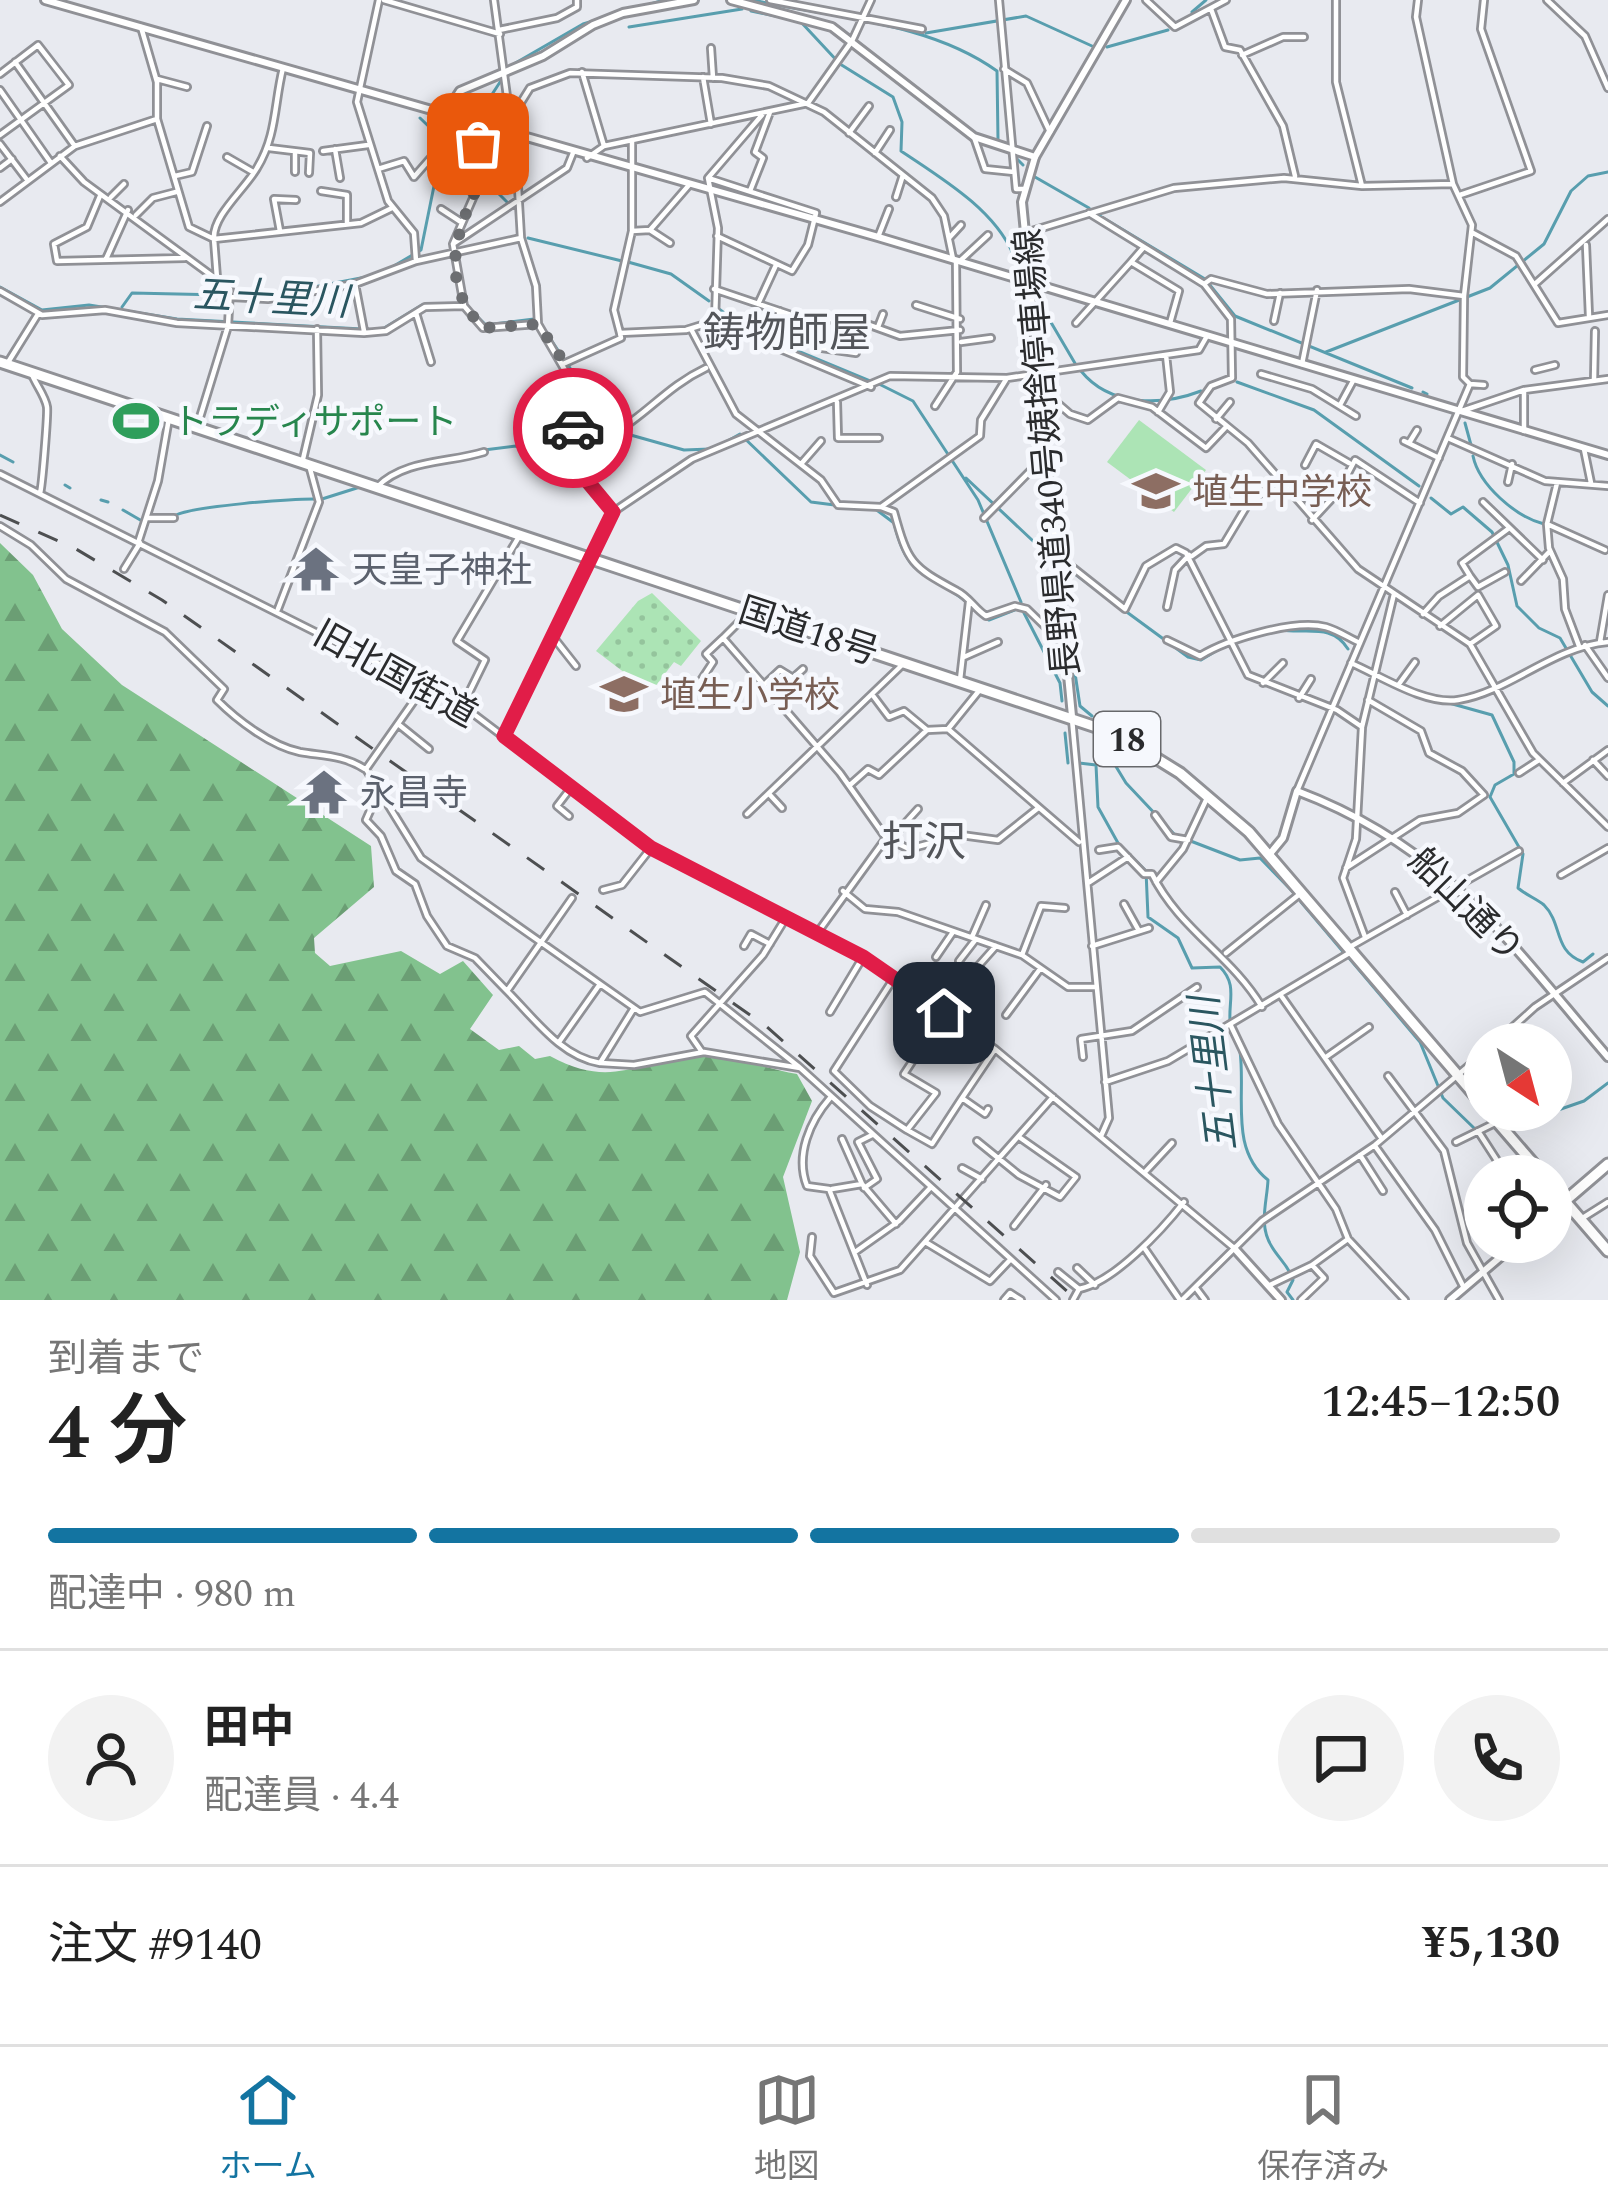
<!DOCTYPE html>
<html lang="ja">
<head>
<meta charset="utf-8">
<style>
  body { margin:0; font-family:Spectral,"Noto Sans JP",serif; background:#f2f2f2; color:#222; height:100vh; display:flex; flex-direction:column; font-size:45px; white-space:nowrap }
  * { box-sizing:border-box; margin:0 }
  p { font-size:39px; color:#767676 }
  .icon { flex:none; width:66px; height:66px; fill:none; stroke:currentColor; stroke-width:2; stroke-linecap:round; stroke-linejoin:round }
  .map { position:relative; height:1300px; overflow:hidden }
  .details { display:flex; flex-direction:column; background:#fff; flex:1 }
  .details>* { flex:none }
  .needle { width:78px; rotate:144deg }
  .tools { position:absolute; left:1464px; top:1023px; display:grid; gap:24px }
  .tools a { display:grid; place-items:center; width:108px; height:108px; border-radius:50%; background:#fff; box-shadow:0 12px 48px #0002; font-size:60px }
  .pin { position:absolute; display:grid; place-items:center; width:102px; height:102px; color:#fff; margin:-51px; border-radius:24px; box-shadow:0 6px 18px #0006 }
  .courier { position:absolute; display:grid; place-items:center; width:120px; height:120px; margin:-60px; border:9px solid #e11d48; border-radius:50%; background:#fff; color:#222; box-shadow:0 3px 15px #0007 }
  .headline em { font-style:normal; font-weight:600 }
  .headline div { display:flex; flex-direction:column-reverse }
  .headline { display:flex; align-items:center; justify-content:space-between; height:204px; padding:0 48px }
  h1 { font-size:78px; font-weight:600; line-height:90px }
  .bar { display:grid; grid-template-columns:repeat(4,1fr); gap:18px 12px; align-content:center; height:144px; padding:0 48px }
  .bar i { height:15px; border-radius:9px; background:#e0e0e0 }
  .bar .on { background:#1374a1 }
  .bar p { grid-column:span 4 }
  .line { display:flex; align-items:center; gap:30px; padding:0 48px; border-top:3px solid #e0e0e0 }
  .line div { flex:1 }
  .round { display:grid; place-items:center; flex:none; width:126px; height:126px; border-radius:63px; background:#f2f2f2 }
  .tab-bar { display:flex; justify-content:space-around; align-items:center; height:168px; border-top:3px solid #e0e0e0; background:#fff; font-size:33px; color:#767676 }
  .tab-bar a { display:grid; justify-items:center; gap:6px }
  .tab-bar .on { color:#1374a1 }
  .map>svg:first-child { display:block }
  .grass { fill:#ace4b5 }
  .forest { fill:url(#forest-firs) }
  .park { fill:url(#park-dots) }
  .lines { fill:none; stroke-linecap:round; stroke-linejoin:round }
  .stream { stroke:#589eae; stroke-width:3 }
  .minor-casing { stroke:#909196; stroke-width:10 }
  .tertiary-casing { stroke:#909196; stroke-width:12 }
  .secondary-casing { stroke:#909196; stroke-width:12 }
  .trunk-casing { stroke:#909196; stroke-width:15 }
  .minor { stroke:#fff; stroke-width:4.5 }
  .tertiary { stroke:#fff; stroke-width:6 }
  .secondary { stroke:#fff; stroke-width:6 }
  .trunk { stroke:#fff; stroke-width:9 }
  .rail { stroke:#4d4f51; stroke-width:3; stroke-dasharray:21 21; stroke-linecap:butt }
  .done { stroke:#6c6e71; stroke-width:12; stroke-dasharray:0 21.6 }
  .route { stroke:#e11d48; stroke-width:15 }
  .labels { text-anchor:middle; stroke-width:9; stroke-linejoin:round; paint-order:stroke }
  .shield { fill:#f6f8fd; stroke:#67686b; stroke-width:3 }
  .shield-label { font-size:33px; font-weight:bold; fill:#2a2b2d }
  .leisure-label { font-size:36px; fill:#27864d; stroke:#f6f8fd; text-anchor:start }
  .street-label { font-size:36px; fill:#2a2b2d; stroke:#f6f8fd }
  .education-label { font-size:36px; fill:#785e54; stroke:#f6f8fd; text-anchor:start }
  .worship-label { font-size:36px; fill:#5b616d; stroke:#f6f8fd; text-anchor:start }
  .water-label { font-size:39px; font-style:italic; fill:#2a5660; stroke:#f6f8fd }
  .quarter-label { font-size:42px; fill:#53555a; stroke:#f6f8fd }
</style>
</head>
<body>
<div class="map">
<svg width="1608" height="1300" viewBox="0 0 1608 1300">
  <defs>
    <pattern id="forest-firs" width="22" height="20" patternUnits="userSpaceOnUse" patternTransform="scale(3)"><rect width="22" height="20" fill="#82c28e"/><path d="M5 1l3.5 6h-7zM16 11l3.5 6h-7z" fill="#6b9e74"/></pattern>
    <pattern id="park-dots" width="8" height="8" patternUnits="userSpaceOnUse" patternTransform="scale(3)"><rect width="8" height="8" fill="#ace4b5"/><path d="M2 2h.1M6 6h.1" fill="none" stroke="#94c49c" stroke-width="1.8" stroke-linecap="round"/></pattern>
  </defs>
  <rect width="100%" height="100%" fill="#e8eaf0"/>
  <path class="grass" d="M1139 420 1206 470 1174 512 1107 462Z"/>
  <path class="forest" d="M0 543 33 575 62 629 122 685 371 846 374 887 314 938 315 953 330 966 401 951 440 974 463 961 493 995 470 1029 499 1050 519 1046 535 1059 550 1056C615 1091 636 1059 695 1055 726 1053 766 1069 797 1074L812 1101 783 1177 800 1252 787 1300H0Z"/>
  <path class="park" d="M652 593 701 641 681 666 674 662 654 688 646 689 596 651 638 601Z"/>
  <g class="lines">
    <path class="stream" d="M753 0C834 18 929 22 997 71L998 140
      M751 11 800 21 840 64 893 97 902 122 901 151C941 178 994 209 1013 254
      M1192 12 1206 0
      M629 27 742 9
      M926 33 1026 16 1092 46
      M1107 47 1168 30
      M512 65 583 24 664 0
      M478 116 502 79
      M420 118 480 176
      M1016 158 1023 165
      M1035 177 1089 208
      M485 180 508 203
      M1100 216 1205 279 1235 316 1412 388
      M528 238 622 261
      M628 262 671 274 709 301
      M387 270 421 250 434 186 469 130
      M0 287 42 310 89 305 177 319 381 330 422 305H437
      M1039 302 1076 365
      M464 304 486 325 534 319
      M122 307 132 293 267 296 366 277
      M719 309 747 330 870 381
      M545 331 574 374
      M1326 352 1490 288 1544 244 1571 191 1588 176 1608 172
      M1081 371C1110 407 1162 406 1201 391
      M1237 382 1314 410 1419 486
      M879 384 913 401 978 500 1021 602
      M1423 392 1427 394
      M578 422 582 410
      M1465 423 1471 445
      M620 432 684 450 710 449
      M578 443 599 438
      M724 443 740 434 811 502 858 508
      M484 450 516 446 547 456 563 442
      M0 455 13 462
      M1473 456C1479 485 1516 517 1544 524
      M966 478 1048 555
      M65 485 70 488
      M1431 498 1451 514 1463 507 1492 532 1508 565 1517 606 1539 628 1560 638 1592 692 1608 706
      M322 499 360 487
      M101 500 108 502
      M874 508 894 523C907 576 921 569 960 597 971 604 977 615 989 620L1017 609
      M123 510 142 521
      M176 515C195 506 289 499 314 499
      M150 521 161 520
      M1060 563 1188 657 1201 660 1221 648
      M1030 609 1056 635
      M1023 611 1060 683 1062 701
      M1281 630C1307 634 1332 623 1348 649
      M1242 640 1272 631
      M1071 647 1080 706 1092 716
      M1420 697 1440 702
      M1449 703 1492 715 1514 762V774L1495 785 1490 797 1523 854 1518 888C1526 895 1537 899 1544 905 1563 924 1553 951 1583 962L1593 954
      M1095 732 1126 783 1175 835 1240 860 1260 858 1294 893
      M1065 733 1068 763
      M1079 763 1096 765 1098 807 1118 843 1146 871 1148 917 1178 938 1192 968 1220 967C1243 990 1220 1011 1236 1042
      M1301 902 1345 954
      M1349 958 1420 1042 1443 1098 1475 1129
      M1240 1051C1246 1096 1229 1149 1268 1180 1267 1203 1258 1225 1272 1247 1279 1259 1289 1266 1293 1280L1287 1292 1293 1300
      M1518 1124 1584 1101 1608 1083"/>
    <g class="minor-casing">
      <path id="minor" d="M379 0 357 102 388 201 414 233 416 261 521 238
        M384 0 500 34
        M494 0 510 119
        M770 0 922 29
        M999 0 1016 189H1024
        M1146 0 1175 27 1226 0
        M1336 0V82L1362 186
        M1547 0 1585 36 1608 88
        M1211 9 1225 47 1240 50 1283 126 1295 176
        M141 27 157 82V119L189 227 214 239 217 278
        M499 30 557 18 577 7V0
        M711 48 713 78
        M1242 55 1283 37H1304
        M15 62 74 145
        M283 68C274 104 277 135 257 168 245 189 212 216 214 239L361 223 392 208
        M1004 69 1027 83 1050 132
        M582 72 604 146
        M0 74 38 45 69 85 0 135
        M703 77 711 124
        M157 79 187 87
        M0 90 51 163
        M849 133 869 106
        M515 136 521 238 536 286 538 324 580 396 569 437 574 465 613 512
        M974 137 985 169 1014 172
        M0 144 28 181
        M478 144 494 151
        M269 148 310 153 309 173
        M335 149 340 178
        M323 151 368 145
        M875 153 890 130
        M60 156 84 182 230 289 228 326 197 427
        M227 157 253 172
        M587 158 604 146 808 103 852 41 871 0
        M0 168 12 159
        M378 169 404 161 414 177 435 153
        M295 172V154
        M175 176 192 172 207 126
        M708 178 816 213 808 245 792 271 717 236
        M458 183 475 194
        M321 191 347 195V224
        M750 191 763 158 755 152 770 112
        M1460 195 1531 171 1481 29 1484 0
        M100 196 87 227 54 244 57 261 185 258
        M111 197 124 184
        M896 197 903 175
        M0 202 75 146 157 119
        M441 209 461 222
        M1089 213 1204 284 1231 319 1232 378 1211 386 1199 403 1248 443 1358 569 1470 644 1533 753 1608 827
        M136 215 153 198 176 192
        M632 230V140
        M650 230 670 243
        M280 231 274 199 296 200
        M1025 233 1174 188 1284 178 1362 186 1453 184
        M1473 233 1516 256 1558 323 1608 315
        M878 237 889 209
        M949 238 961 225
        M453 244 567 168 573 153
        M1586 245 1589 316
        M1144 247 1131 262 1179 291 1170 323
        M106 259 128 210
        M960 261 988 235
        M1536 283 1608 219
        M1204 284 1211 279 1267 294 1409 289 1464 296
        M714 289 800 318 856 320 900 336 960 330
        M0 291 42 315 105 310 177 323 364 333 386 331 425 307 464 306 483 328 538 324
        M231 297 268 299 355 284
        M758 304 776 265
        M916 305 960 319
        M464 306 453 244 500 136 530 88 570 73 722 78 769 86 824 112 932 198 944 216 953 259
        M416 313 431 362
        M826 317 822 348 856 353
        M715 321 718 228 708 178 762 115
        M1274 321 1280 293
        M716 322 871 387
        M1076 323 1131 262
        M775 326 780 311
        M878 327 883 314
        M691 329 736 414 821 480 838 505 881 507 980 436 981 420 1007 378
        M364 331 355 284 416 261
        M620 333 614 310 632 231 650 230 689 185
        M961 342 991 338
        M7 364 38 314
        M563 364 621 338 620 333 686 330 715 321
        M1302 364 1317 290
        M1535 370 1555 365
        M31 372C35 384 45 395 47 407 48 414 42 488 40 493
        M1261 374 1312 389 1356 416
        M1594 380 1595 331
        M1470 384 1484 385
        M1040 388 1070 414 1088 420 1118 398 1152 407 1206 448 1225 428
        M837 402 838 438H879
        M1340 405 1353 381
        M935 406 957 372 956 261
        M1462 411 1524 390 1608 379
        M1158 412 1170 392 1166 355
        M1216 419 1230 402
        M1524 431V390
        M1450 439 1545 481 1608 486
        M1404 441 1439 458
        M1409 443 1417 430
        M570 449C634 437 653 393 706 368
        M1584 449 1591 483
        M303 459 318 395 317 329
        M801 464 821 441
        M1305 465 1316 444 1349 463
        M0 474 463 706 651 848 868 959 995 1049 1234 1248
        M1508 482 1512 464
        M1557 483 1547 524 1605 550
        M377 487C405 459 449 463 484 452
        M1483 502 1543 560
        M881 507 894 512C908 563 911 566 957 591 969 597 975 609 986 616L1015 606 1027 609 1063 644
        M147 518H174
        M984 518 1044 457
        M1312 520 1338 492 1355 460 1420 503
        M1547 524 1549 548 1563 579 1565 609 1579 646
        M0 526 31 545 66 579 165 632 224 689 217 700C237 720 271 746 300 752 323 756 343 755 365 769
        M139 540 158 481 169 418
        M1058 556 1125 609 1146 566 1176 548 1186 553 1248 675 1337 710 1362 727
        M1192 556 1206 546 1224 544 1248 504 1277 479
        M124 569 140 543
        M1470 576 1462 563 1508 529
        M1521 581 1550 551
        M1167 607 1175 570 1189 555
        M278 609 319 502 309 465
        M747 614 723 638 840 773 886 838
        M1423 614 1439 596 1470 576 1478 587 1505 572
        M1440 626 1478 595 1496 626 1470 644
        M554 638 576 666
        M1167 640 1200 656C1228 639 1294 619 1326 627 1337 630 1349 638 1360 643
        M1600 642 1608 595
        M1585 645 1608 678
        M964 657 998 642
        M1351 663C1381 676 1425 705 1458 700 1509 692 1552 647 1608 642
        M960 680 969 602
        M1263 683 1283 663
        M1399 684 1415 662
        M698 685 713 662 706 654 723 638
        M763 686 780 670 793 678 803 669
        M423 688 366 769 421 858 640 1012 705 992 798 1066 1056 1300
        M978 692 948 729 1079 842
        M874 697 889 717 904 711 927 730
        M1299 698 1311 679
        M463 705 485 660 457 641 520 535
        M1072 719 1109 1118 1101 1136
        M398 724 429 749
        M504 736 613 512 692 459 890 376 1007 378 1199 350 1207 336
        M1593 760 1608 776
        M1519 773 1539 760
        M1563 783 1608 750
        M850 785 868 769 879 775 927 730 948 729
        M1297 791 1470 384 1463 377 1464 296 1472 225 1453 184 1416 17 1418 0
        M377 795 366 820 381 836 396 871 415 884 427 916 447 946 475 958 507 991
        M770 795 782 808
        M747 814 901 666
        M1155 815 1171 837 1188 840
        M569 816 557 806 570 789
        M890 840 918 809
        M1099 850 1118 847 1144 874H1152C1179 929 1231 955 1262 1007
        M1346 868 1420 820 1458 813 1484 795 1462 771 1429 753 1421 731 1368 700
        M1561 875 1608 848
        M1156 882 1183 849 1208 796
        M1088 883 1128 857
        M603 890 622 885 651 848
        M843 891 865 909 898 912 1022 955 1068 987H1096
        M1395 892 1407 915
        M572 898 507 991C534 1018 561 1057 600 1063L634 1008
        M1124 904 1139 931
        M818 932 886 838 909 849 961 835 998 840 1037 809
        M972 937 986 905
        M1365 937 1343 878 1356 839 1362 727 1394 594
        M744 946 751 934 770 944
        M1092 946 1149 928
        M1348 948 1519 851
        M1226 953 1301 893
        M1022 955 1041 906 1065 908
        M936 957 953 932
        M959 961 976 939
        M972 973 996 946
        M894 978 834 1071 870 1106 907 1130
        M1282 997 1382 1139
        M926 999 945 975
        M830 1012 863 957
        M944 1013 904 1074 936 1093 907 1130 932 1144 962 1098 985 1114 988 1109
        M1006 1015 1040 969
        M1231 1026 1278 1124 1336 1209 1348 1239 1405 1300
        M559 1042 600 984
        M1494 1044 1535 1007 1608 958
        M702 1052 691 1036 763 955 787 916
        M1083 1057 1081 1039 1132 1031 1197 987
        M1326 1057 1369 1027
        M601 1063 634 1065 704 1052 800 1068
        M1388 1076 1444 1151 1467 1243 1499 1300
        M1105 1082 1168 1061 1351 952
        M830 1098C810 1121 795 1155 807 1186L829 1189 867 1285
        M962 1098 995 1049
        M1478 1131 1507 1176
        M842 1139 862 1184
        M977 1141 1019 1175 1060 1197 1076 1177 1019 1137
        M1456 1142 1497 1122
        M1375 1146 1435 1230 1464 1288
        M1360 1155 1383 1191
        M962 1168 982 1179
        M1146 1171 1172 1143
        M864 1188 877 1179 858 1142 872 1135
        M832 1189 862 1184 896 1224
        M1581 1219 1608 1202
        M1014 1226 1046 1185
        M812 1237 810 1256 834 1293 900 1270 1053 1097
        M927 1243 990 1281 1009 1261
        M1145 1249 1180 1300
        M855 1252 899 1221 931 1187
        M1077 1268 1095 1285
        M1058 1272 1079 1289
        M1268 1286 1312 1265 1348 1239
        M1196 1288 1205 1300
        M1004 1300 1010 1293 1021 1300
        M1073 1300 1079 1289C1114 1282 1162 1230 1184 1202
        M1182 1300 1262 1221 1375 1145 1485 1052
        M1301 1300 1324 1278 1312 1265"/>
    </g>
    <g class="tertiary-casing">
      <path id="tertiary" d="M45 0 878 237 1608 455
        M731 0 832 27 974 137 1035 157
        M445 114 460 91 543 56 593 25 623 13 694 0
        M1269 855 1283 838 1297 791C1446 847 1508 941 1608 1057
        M1234 1248 1281 1300"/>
    </g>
    <g class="secondary-casing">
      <path id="secondary" d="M1072 716 1022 202 1035 157 1126 0
        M1551 1213 1565 1201
        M1450 1300 1518 1242"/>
    </g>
    <g class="trunk-casing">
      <path id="trunk" d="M0 362 1117 734 1180 773 1249 832 1485 1107
        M1487 1110 1544 1176
        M1551 1185 1608 1251
        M1565 1201 1608 1164"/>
    </g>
    <use href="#minor" class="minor"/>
    <use href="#tertiary" class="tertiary"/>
    <use href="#secondary" class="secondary"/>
    <use href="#trunk" class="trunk"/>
    <path class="rail" d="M0 515 76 549 162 600 767 1027 1077 1300"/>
  </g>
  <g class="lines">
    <path class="done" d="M478 144 494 151C467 211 428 271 483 328L538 324C560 358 588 385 573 428"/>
    <path class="route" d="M573 428 574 465 613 512 504 736 651 848 863 957 944 1013"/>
  </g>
  <defs>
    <g id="stadium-bare" transform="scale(3.6)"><path d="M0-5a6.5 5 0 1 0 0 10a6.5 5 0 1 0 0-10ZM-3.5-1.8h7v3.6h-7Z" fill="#2e9e5b" stroke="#f6f8fd" stroke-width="2.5" paint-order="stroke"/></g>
    <g id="school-bare" transform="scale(3.6)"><path d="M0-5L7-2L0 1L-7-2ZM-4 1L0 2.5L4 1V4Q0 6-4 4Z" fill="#8d6e63" stroke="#f6f8fd" stroke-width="2.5" paint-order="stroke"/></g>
    <g id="temple-bare" transform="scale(3.6)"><path d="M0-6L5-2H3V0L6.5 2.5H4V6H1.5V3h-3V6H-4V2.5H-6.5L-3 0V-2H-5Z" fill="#6b7280" stroke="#f6f8fd" stroke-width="2.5" paint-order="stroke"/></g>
  </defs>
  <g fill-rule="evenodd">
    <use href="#stadium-bare" x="136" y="421"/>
    <use href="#school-bare" x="1156" y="491"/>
    <use href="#temple-bare" x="316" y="569"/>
    <use href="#school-bare" x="624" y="694"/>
    <use href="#temple-bare" x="324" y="792"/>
  </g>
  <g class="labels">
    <rect class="shield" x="1094" y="712" width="66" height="54" rx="9"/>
    <g class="shield-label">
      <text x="1127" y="751">18</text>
    </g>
    <g class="leisure-label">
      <text x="172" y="434">トラディサポート</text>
    </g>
    <g class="street-label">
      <text transform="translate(1046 453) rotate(-95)" y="13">長野県道340号姨捨停車場線</text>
      <text transform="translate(809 630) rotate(18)" y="13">国道18号</text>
      <text transform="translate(396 673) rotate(29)" y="13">旧北国街道</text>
      <text transform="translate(1467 904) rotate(45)" y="13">船山通り</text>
    </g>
    <g class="education-label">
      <text x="1192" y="504">埴生中学校</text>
      <text x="660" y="707">埴生小学校</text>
    </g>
    <g class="worship-label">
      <text x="352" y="582">天皇子神社</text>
      <text x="360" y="805">永昌寺</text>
    </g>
    <g class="water-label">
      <text transform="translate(271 297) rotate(3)" y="14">五十里川</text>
      <text transform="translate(1212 1074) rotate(-97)" y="14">五十里川</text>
    </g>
    <g class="quarter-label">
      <text x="787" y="347">鋳物師屋</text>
      <text x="924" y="856">打沢</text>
    </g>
  </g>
</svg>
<div class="tools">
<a><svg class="needle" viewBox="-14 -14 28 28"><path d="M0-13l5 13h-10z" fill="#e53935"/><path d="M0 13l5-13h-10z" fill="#767676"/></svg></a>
<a><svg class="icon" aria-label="locate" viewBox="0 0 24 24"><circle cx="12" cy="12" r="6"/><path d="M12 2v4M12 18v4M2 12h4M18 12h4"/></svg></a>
</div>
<div class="pin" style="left:478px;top:144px;background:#ea580c"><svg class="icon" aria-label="bag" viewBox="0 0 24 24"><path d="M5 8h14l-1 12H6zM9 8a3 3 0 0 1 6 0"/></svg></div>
<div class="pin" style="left:944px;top:1013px;background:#1f2937"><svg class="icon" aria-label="home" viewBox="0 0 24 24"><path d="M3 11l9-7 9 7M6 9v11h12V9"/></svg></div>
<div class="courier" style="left:573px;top:428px"><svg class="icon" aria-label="car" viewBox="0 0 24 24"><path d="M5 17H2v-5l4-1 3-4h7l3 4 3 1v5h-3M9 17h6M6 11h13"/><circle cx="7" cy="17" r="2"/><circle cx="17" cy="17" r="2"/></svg></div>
</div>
<section class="details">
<div class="headline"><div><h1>4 分</h1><p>到着まで</p></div><em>12:45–12:50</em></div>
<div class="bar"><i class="on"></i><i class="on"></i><i class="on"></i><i></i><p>配達中 · 980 m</p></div>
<div class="line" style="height:216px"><a class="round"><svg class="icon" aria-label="person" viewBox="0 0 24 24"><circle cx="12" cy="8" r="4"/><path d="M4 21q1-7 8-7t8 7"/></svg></a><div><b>田中</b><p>配達員 · 4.4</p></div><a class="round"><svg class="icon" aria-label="chat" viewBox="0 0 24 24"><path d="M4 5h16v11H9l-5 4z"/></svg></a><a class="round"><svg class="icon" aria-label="phone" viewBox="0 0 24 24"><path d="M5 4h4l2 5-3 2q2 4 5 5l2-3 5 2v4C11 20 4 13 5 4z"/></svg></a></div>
<div class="line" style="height:156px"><div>注文 #9140</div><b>¥5,130</b></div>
</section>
<nav class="tab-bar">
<a class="on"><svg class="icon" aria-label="home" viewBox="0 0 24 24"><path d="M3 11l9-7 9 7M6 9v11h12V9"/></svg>ホーム</a>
<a><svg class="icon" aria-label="map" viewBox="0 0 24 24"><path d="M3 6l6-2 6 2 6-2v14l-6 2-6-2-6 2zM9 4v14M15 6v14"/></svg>地図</a>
<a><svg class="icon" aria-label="saved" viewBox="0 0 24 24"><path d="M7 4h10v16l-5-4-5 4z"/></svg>保存済み</a>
</nav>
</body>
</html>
